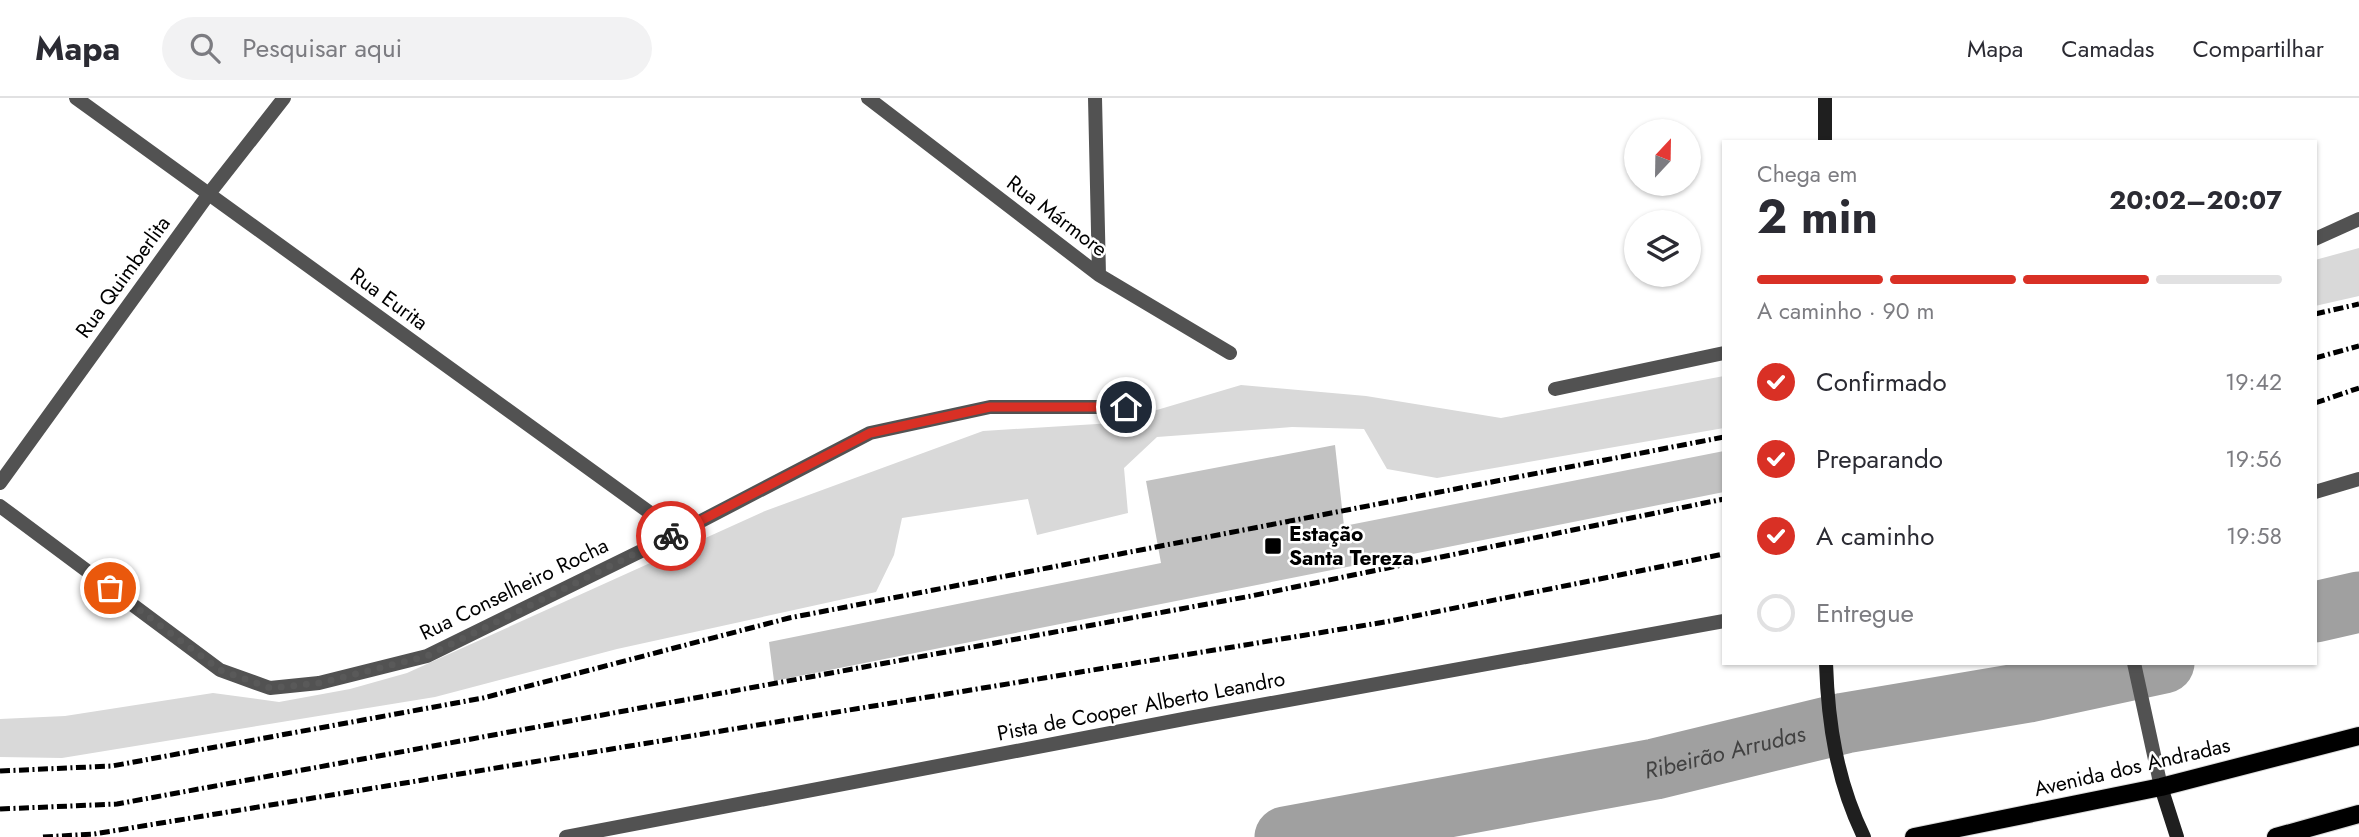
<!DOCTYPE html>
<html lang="pt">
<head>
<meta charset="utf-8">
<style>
  body { margin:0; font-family:Jost,sans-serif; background:#f2f2f3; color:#2b2b33; height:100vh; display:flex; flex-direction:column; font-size:26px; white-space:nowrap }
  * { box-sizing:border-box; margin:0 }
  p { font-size:23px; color:#7c7c81 }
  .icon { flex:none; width:38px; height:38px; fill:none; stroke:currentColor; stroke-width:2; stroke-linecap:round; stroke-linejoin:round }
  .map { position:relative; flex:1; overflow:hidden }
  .sheet { position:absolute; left:1722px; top:42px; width:595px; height:525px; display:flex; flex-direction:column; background:#fff; border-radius:0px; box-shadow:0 2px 5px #0004 }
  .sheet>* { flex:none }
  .needle { width:46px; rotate:22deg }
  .fabs { position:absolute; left:1624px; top:21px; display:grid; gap:14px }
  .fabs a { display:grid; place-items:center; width:77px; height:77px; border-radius:50%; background:#fff; box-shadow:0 2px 5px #0004; font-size:35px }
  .pin { position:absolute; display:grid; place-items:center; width:60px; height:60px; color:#fff; margin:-30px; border:4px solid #fff; border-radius:50%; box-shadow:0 2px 7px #0007 }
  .courier { position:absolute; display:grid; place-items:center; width:70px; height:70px; margin:-35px; border:5px solid #d93025; border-radius:50%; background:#fff; color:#222; box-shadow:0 2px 9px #0007 }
  .summary em { font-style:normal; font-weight:700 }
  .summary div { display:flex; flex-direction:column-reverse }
  .summary { display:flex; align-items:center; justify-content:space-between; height:119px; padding:0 35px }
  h1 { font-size:46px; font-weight:700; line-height:52px }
  .bar { display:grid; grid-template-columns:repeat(4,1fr); gap:10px 7px; align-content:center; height:84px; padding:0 35px }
  .bar i { height:9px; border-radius:5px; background:#e1e1e2 }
  .bar .on { background:#d93025 }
  .bar p { grid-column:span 4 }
  ol { padding:0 35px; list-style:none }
  li { display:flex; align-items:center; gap:21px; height:77px }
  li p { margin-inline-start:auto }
  li .icon { padding:7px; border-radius:50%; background:#d93025; color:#fff; stroke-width:4 }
  li:last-child { color:#7c7c81 }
  li i { width:38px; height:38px; border:4px solid #e1e1e2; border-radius:50% }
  header { display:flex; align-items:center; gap:42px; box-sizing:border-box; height:98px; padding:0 35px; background:#fff; border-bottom:2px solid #e1e1e2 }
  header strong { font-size:33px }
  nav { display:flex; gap:38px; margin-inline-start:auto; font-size:24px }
  .search { width:490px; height:63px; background:#f2f2f3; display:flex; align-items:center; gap:18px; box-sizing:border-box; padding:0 24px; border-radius:38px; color:#7c7c81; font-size:26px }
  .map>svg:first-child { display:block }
  .green { fill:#d9d9d9 }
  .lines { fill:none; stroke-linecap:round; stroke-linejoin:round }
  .river { stroke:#a0a0a0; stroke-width:61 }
  .building { fill:#c2c2c2 }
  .primary-casing { stroke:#dbdbdb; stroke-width:20 }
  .street { stroke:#525252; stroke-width:14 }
  .secondary { stroke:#1f1f1f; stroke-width:14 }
  .primary { stroke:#000; stroke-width:18 }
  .rail { stroke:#000; stroke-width:5; stroke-dasharray:10 3.5 2 3.5; stroke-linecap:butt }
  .done { stroke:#595959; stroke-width:7; stroke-dasharray:0 12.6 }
  .route { stroke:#d93025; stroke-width:9 }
  .poi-dot { fill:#000; stroke:#fff; stroke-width:2.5 }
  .labels { text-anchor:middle; stroke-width:5; stroke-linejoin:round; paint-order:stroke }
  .street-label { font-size:21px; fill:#000; stroke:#fff }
  .poi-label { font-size:21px; font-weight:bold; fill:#000; stroke:#fff; text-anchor:start }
  .water-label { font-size:23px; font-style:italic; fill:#414141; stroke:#fff }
</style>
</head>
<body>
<header>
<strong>Mapa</strong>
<div class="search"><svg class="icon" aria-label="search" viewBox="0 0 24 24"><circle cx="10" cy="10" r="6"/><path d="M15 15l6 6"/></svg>Pesquisar aqui</div>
<nav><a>Mapa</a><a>Camadas</a><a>Compartilhar</a></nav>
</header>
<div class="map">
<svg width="2359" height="739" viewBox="0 0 2359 739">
  <rect width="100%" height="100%" fill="#fff"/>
  <path class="green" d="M2359 150V198L2315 208V162Z
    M1724 278V330L1437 380 1387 371 1364 331 1292 329 1157 339 1124 370 1128 415 1037 437 1028 401 902 420 894 457 876 494 617 551 435 599 62 660 0 659V621L65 618 213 595 279 604 350 591 407 575 765 413 983 333 1113 325 1241 287 1366 298 1501 320Z"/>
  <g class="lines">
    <g class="river">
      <path d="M2315 514 2359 504"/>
      <path id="s1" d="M1285 739 1655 671 1845 625 2029 594 2164 565"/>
    </g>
  </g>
  <path class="building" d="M1335 347 1344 428 1724 353V394L774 583 769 544 1161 465 1146 383Z"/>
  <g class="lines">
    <g class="primary-casing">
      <path id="primary" d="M1914 739 2161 689 2359 638
        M2276 739 2359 716"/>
    </g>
    <path class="street" d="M76 0 678 435
      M868 0 1099 177 1230 255
      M1095 0 1099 177
      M2315 141 2359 121
      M1555 291 1724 255
      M0 385 208 97 284 0
      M2315 394 2359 381
      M0 408 220 572 270 590 319 585 427 558 678 435 870 335 990 309H1126
      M2134 565 2161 689
      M566 739 1189 620 1724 523"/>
    <path class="secondary" d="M1825 0V44
      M1826 565C1828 626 1837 684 1864 739
      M2161 689 2177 739"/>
    <use href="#primary" class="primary"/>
    <path class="rail" d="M2315 216 2359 206
      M2315 260 2359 248
      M2315 305 2359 290
      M0 673 112 668 483 600 789 520 1724 339
      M0 711 117 706 1251 498 1724 401
      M43 739 94 736 1385 524 1724 456"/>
  </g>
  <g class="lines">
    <path class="done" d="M110 490 220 572 270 590 320 585 427 558 671 438"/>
    <path class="route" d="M671 438 870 335 990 309H1126"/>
  </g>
  <rect class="poi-dot" x="1264" y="439" width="18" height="18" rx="3.5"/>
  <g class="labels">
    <g class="street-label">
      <text transform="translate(1057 118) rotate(37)" y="7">Rua Mármore</text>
      <text transform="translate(123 179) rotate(-54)" y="7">Rua Quimberlita</text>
      <text transform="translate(389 201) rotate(36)" y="7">Rua Eurita</text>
      <text transform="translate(514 491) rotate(-26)" y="7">Rua Conselheiro Rocha</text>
      <text transform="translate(1141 608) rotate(-11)" y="7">Pista de Cooper Alberto Leandro</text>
      <text transform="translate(2132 669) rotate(-13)" y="7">Avenida dos Andradas</text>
    </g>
    <g class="poi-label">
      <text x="1289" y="443">Estação<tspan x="1289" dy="24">Santa Tereza</tspan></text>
    </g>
    <g class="water-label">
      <text dy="8" stroke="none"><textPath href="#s1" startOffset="448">Ribeirão Arrudas</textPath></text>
    </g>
  </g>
</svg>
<div class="fabs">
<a><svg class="needle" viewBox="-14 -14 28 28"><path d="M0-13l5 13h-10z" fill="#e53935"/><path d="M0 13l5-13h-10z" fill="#7c7c81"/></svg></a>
<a><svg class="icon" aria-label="layers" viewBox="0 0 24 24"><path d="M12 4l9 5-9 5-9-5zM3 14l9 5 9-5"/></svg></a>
</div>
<div class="pin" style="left:110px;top:490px;background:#ea580c"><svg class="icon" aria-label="bag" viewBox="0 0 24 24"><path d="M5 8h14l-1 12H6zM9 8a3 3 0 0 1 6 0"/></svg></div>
<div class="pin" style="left:1126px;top:309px;background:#1f2937"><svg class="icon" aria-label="home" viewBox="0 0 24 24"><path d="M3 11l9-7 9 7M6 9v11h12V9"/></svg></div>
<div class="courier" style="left:671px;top:438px"><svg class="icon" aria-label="bike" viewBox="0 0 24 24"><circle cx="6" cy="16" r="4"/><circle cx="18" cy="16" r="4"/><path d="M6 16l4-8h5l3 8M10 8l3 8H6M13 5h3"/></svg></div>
<section class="sheet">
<div class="summary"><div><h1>2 min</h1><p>Chega em</p></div><em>20:02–20:07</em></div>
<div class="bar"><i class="on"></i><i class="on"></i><i class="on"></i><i></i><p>A caminho · 90 m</p></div>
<ol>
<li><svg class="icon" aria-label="check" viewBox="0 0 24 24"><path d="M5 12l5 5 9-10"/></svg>Confirmado<p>19:42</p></li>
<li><svg class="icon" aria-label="check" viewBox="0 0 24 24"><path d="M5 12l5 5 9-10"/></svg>Preparando<p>19:56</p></li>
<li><svg class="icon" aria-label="check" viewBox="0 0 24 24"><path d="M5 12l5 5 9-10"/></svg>A caminho<p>19:58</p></li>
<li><i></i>Entregue</li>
</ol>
</section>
</div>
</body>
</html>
